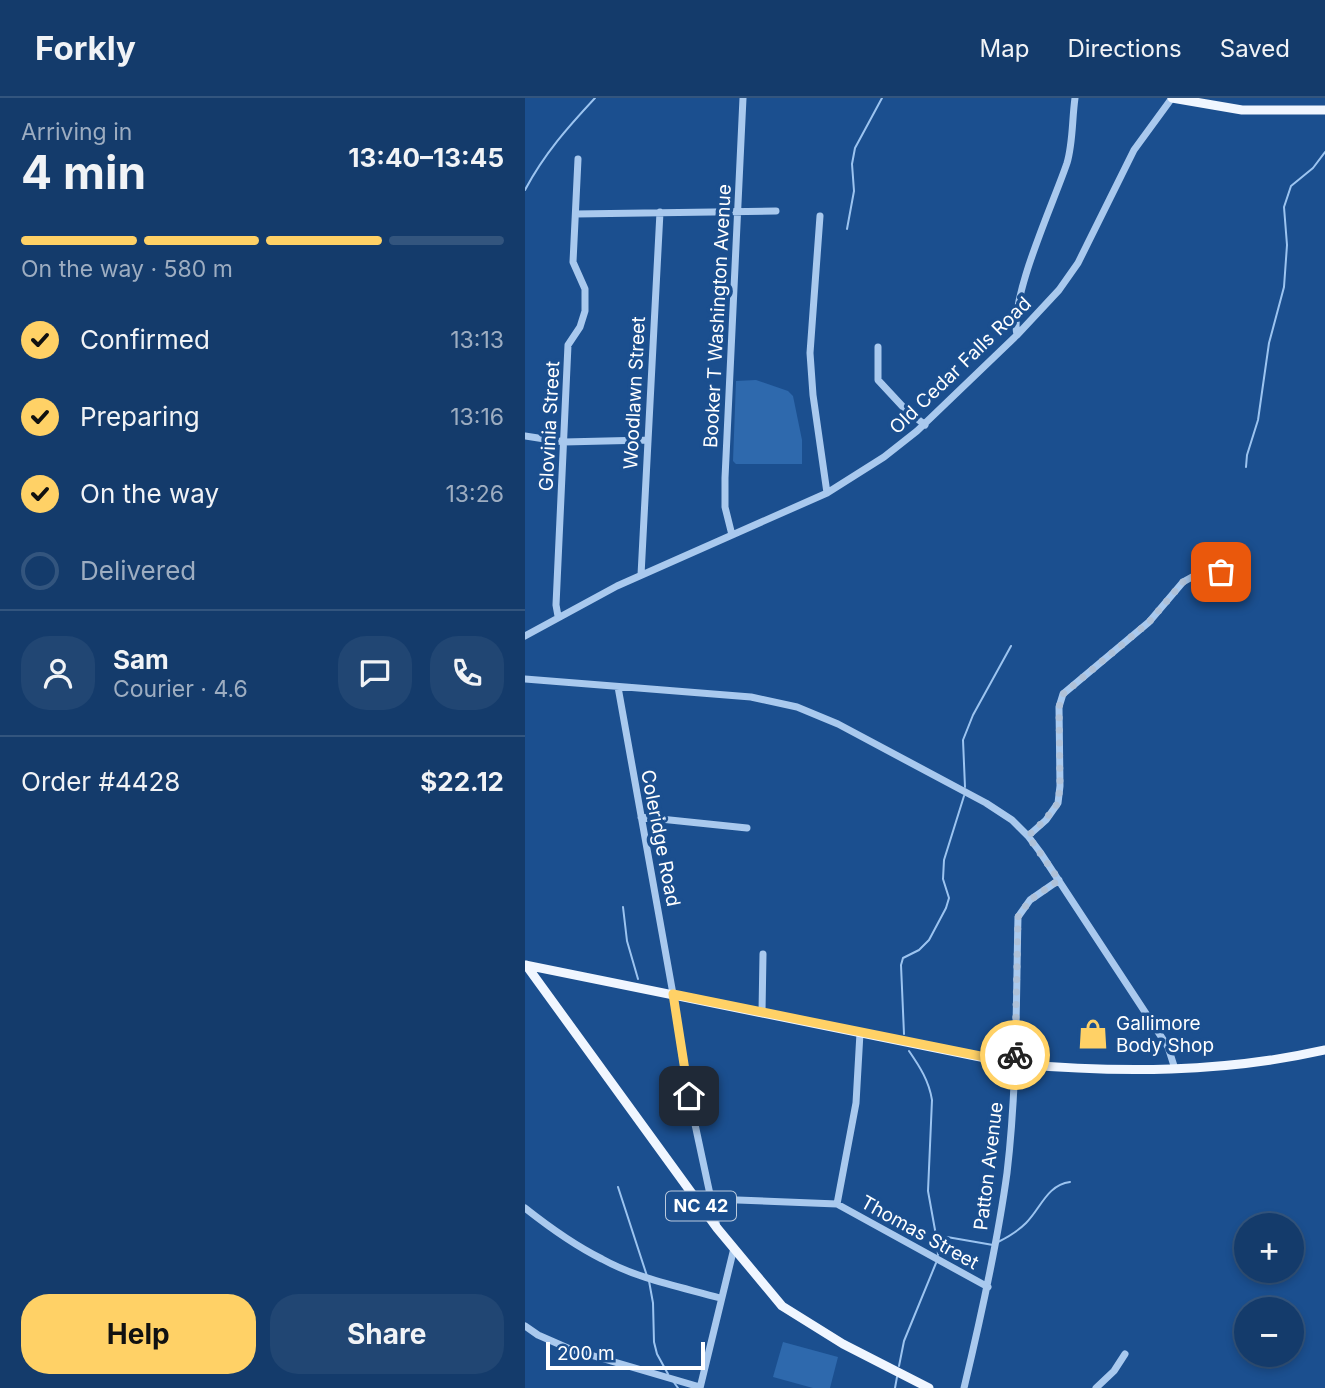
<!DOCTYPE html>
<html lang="en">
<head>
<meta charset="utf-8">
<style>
  body { margin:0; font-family:Inter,sans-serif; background:#214673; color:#f1f3f6; height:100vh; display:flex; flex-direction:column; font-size:26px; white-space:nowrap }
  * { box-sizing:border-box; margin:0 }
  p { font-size:23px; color:#9dadc1 }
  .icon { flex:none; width:38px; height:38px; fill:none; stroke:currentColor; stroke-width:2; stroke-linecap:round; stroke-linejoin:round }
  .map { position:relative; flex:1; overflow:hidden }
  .drawer { display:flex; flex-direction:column; background:#143b6b; width:525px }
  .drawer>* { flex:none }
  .controls { position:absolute; left:709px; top:1115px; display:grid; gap:14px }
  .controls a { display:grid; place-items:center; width:70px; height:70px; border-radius:50%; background:#143b6b; box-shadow:0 4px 10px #0003,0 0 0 2px #33557e; font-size:35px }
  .scale { position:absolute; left:21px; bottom:18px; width:159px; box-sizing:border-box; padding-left:7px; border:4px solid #fff; border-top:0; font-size:19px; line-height:24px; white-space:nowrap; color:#fff; -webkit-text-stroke:5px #1b4f8f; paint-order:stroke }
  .pin { position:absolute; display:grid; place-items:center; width:60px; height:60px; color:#fff; margin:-30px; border-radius:14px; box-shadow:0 4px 10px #0006 }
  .courier { position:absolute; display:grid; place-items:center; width:70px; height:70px; margin:-35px; border:5px solid #ffd166; border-radius:50%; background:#fff; color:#222; box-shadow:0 2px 9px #0007 }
  .overview em { font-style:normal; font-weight:700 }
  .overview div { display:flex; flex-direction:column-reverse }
  .overview { display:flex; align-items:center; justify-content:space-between; height:119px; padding:0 21px }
  h1 { font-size:46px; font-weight:700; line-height:52px }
  .bar { display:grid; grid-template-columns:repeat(4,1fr); gap:10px 7px; align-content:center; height:84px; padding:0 21px }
  .bar i { height:9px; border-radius:5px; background:#33557e }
  .bar .active { background:#ffd166 }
  .bar p { grid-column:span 4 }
  .line { display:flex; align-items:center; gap:18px; padding:0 21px; border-top:2px solid #33557e }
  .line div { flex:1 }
  .round { display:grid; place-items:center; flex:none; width:74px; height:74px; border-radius:28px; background:#214673 }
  ol { padding:0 21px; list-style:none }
  li { display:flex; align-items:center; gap:21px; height:77px }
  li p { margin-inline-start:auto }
  li .icon { padding:7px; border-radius:50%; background:#ffd166; color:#111; stroke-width:4 }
  li:last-child { color:#9dadc1 }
  li i { width:38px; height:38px; border:4px solid #33557e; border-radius:50% }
  .action { display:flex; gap:14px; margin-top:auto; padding:14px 21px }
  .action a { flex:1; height:80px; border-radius:28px; background:#ffd166; color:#111; font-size:28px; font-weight:700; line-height:80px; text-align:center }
  .action a+a { background:#214673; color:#f1f3f6 }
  header { display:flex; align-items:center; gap:42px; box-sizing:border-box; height:98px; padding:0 35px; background:#143b6b; border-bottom:2px solid #33557e }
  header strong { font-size:33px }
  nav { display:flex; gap:38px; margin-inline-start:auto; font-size:24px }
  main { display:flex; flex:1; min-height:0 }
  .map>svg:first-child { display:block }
  .park { fill:#2e69ad }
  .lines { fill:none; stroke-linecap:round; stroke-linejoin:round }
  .stream { stroke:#9cc4f0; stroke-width:2 }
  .minor { stroke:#a9c9ee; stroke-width:7 }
  .major { stroke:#f0f6ff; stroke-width:9 }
  .done { stroke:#afc1d8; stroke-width:7; stroke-dasharray:0 12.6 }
  .route { stroke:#ffd166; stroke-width:9 }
  .labels { text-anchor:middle; stroke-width:7; stroke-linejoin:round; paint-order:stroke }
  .shield { fill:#1b4f8f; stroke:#bbcadd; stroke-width:2 }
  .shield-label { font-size:18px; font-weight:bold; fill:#fff }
  .street-label { font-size:19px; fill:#fff; stroke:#1b4f8f }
  .poi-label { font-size:19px; fill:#fff; stroke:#1b4f8f; text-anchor:start }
</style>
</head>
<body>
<header>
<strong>Forkly</strong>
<nav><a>Map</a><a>Directions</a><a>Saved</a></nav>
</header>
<main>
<section class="drawer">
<div class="overview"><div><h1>4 min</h1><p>Arriving in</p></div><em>13:40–13:45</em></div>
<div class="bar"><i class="active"></i><i class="active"></i><i class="active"></i><i></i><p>On the way · 580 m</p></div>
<ol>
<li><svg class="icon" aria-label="check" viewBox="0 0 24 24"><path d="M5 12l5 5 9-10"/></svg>Confirmed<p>13:13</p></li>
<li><svg class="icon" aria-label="check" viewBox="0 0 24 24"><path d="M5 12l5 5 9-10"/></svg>Preparing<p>13:16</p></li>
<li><svg class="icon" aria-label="check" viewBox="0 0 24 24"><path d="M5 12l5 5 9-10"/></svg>On the way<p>13:26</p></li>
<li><i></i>Delivered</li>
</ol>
<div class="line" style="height:126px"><a class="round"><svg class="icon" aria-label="person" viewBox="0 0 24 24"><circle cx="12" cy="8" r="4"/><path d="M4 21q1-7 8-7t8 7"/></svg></a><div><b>Sam</b><p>Courier · 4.6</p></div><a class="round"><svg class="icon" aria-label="chat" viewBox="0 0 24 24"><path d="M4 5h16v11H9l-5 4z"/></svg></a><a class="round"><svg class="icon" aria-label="phone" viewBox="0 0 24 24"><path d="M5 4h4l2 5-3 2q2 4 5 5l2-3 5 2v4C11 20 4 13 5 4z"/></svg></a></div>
<div class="line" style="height:91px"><div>Order #4428</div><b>$22.12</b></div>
<div class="action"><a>Help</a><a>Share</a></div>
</section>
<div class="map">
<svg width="800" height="1290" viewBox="0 0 800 1290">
  <rect width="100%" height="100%" fill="#1b4f8f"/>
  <path class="park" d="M231 282 263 293 268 298 277 342V366H211L208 363 211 283Z
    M258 1244 313 1259 305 1290H288L248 1279Z"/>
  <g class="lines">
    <path class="stream" d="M0 92C19 56 43 29 70 0
      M322 131 329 93 327 66 330 50 357 0
      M721 369 722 357 733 322 744 245 759 189 762 147 759 109 766 88 788 70 800 54
      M440 689 438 642 448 617 486 548
      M98 809 102 843 113 881
      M379 936 376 867 378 860 394 852 404 842 421 810 424 800 418 781 419 762 439 698
      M384 953C395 969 404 983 407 1002L403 1093 412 1143 413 1157
      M93 1089 122 1178
      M412 1143 422 1139 468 1147
      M473 1144C483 1139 493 1133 501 1125 516 1110 522 1087 545 1084
      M124 1183 128 1205 129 1244 132 1256 143 1276
      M374 1268 379 1243 411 1165
      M148 1283 153 1290
      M370 1290 372 1279"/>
    <path class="minor" d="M51 116 251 113
      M295 118 285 255 288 297 302 395
      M492 237C484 200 529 104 542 65 548 45 547 21 550 0
      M353 249V282L379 310 400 327
      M0 338 39 344 122 342
      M207 437 200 409V380L218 0
      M116 477 135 114
      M33 518 31 507 43 247 55 229 60 213V191L48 164 53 61
      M0 538 92 488 302 395 359 359 392 333 492 237 534 192 553 165 609 52 647 0
      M0 581 226 599 272 609 313 626 461 705 487 722 503 738 515 754 643 949 650 971
      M93 589 148 896 162 989 192 1129
      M116 719 222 730
      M503 738 521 722 533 705 535 688 534 609 538 596 624 524 658 484 676 474H696L717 484
      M237 914 238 856
      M186 1101 312 1106 463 1189
      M312 1106 331 1005 335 935
      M0 1110C24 1129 49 1147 77 1161 113 1181 156 1189 195 1200
      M0 1228 13 1237 45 1251 175 1289
      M175 1290 209 1150
      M439 1290C456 1219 472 1148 482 1075 492 991 491 905 493 819L505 802 534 782
      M571 1290 589 1273 600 1256"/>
    <path class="major" d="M647 0 717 12H800
      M0 867 490 966C594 975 698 975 800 952
      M1 867 192 1130 257 1208 318 1246 404 1290"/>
  </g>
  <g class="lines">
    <path class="done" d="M490 957 493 819 505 802 534 782 503 738 520 722 533 705 535 688 534 609 538 596 624 524 658 484 676 474H696"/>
    <path class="route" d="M164 998 148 896 490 965V957"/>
  </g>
  <defs>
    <g id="shop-bare" transform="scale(2.415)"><path d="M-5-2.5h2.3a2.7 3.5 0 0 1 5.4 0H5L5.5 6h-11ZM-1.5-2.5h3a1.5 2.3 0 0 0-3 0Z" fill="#ffd166" stroke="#1b4f8f" stroke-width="2.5" paint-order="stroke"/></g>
  </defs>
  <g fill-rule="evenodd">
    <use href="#shop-bare" x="568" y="936"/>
  </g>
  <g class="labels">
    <rect class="shield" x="141" y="1093.5" width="70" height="29" rx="5"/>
    <g class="shield-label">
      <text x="176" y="1114">NC 42</text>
    </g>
    <g class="street-label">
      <text transform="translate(192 218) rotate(-87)" y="7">Booker T Washington Avenue</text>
      <text transform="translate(435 267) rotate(-44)" y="7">Old Cedar Falls Road</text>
      <text transform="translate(109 295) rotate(-87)" y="7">Woodlawn Street</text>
      <text transform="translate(24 328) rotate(-87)" y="7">Glovinia Street</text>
      <text transform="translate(136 740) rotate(79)" y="7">Coleridge Road</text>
      <text transform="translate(463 1068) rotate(-83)" y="7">Patton Avenue</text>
      <text transform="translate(395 1134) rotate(29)" y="7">Thomas Street</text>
    </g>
    <g class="poi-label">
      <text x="591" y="932">Gallimore<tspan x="591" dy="22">Body Shop</tspan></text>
    </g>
  </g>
</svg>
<div class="controls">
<a>+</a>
<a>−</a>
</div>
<div class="scale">200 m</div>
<div class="pin" style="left:696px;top:474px;background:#ea580c"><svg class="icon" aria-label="bag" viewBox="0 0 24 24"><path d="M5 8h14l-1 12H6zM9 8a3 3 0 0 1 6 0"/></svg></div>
<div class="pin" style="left:164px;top:998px;background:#1f2937"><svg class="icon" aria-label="home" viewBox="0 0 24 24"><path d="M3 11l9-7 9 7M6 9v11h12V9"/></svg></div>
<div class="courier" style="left:490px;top:957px"><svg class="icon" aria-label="bike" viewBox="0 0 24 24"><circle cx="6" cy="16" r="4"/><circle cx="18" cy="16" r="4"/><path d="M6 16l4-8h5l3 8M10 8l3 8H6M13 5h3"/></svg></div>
</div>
</main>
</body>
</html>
